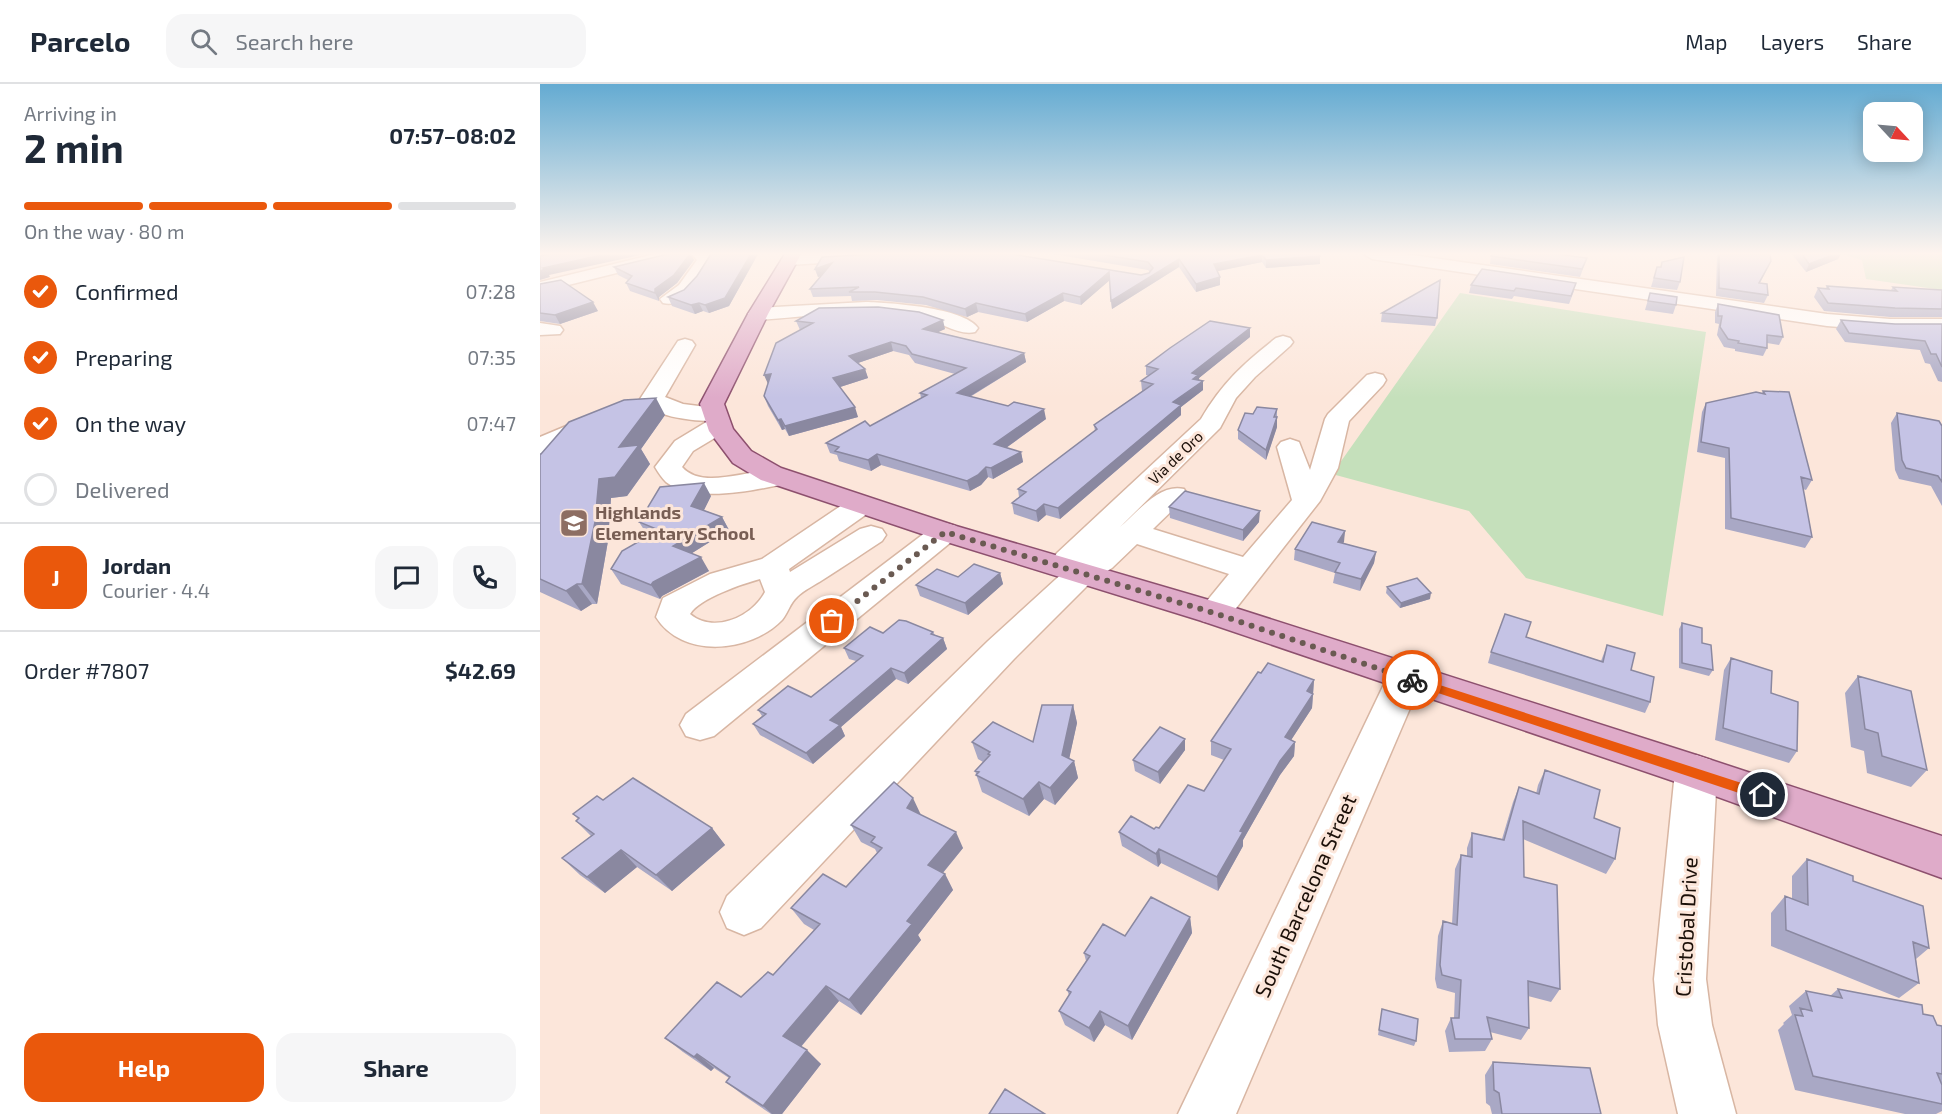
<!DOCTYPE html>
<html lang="en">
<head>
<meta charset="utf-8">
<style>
  body { margin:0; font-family:"Exo 2",sans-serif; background:#f6f6f7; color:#1f2937; height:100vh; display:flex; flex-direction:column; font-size:22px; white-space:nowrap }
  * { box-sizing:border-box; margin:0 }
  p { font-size:20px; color:#747a83 }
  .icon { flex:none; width:33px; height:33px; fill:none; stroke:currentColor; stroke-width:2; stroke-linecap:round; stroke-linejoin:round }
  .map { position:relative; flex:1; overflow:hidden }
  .details { display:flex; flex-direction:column; background:#fff; width:540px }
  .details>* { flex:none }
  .needle { width:39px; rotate:116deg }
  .tools { position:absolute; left:1323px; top:18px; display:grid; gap:12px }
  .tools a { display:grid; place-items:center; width:60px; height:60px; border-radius:12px; background:#fff; box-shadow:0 3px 15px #0003; font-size:30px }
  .pin { position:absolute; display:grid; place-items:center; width:51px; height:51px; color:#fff; margin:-26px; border:3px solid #fff; border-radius:50%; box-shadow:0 2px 6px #0007 }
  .courier { position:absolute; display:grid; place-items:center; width:60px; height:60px; margin:-30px; border:4px solid #ea580c; border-radius:50%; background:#fff; color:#222; box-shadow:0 2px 8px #0007 }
  .headline em { font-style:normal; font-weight:700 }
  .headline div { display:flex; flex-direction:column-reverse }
  .headline { display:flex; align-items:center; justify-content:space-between; height:102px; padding:0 24px }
  h1 { font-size:39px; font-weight:700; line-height:45px }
  .bar { display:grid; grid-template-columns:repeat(4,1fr); gap:9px 6px; align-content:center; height:72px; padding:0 24px }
  .bar i { height:8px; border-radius:4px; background:#e0e1e3 }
  .bar .on { background:#ea580c }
  .bar p { grid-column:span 4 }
  .line { display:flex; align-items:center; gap:15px; padding:0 24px; border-top:2px solid #e0e1e3 }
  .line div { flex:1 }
  .round { display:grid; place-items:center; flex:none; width:63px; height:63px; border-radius:18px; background:#f6f6f7 }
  ol { padding:0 24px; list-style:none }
  li { display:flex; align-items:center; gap:18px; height:66px }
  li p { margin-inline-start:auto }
  li .icon { padding:6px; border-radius:50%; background:#ea580c; color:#fff; stroke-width:4 }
  li:last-child { color:#747a83 }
  li i { width:33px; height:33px; border:3px solid #e0e1e3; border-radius:50% }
  .cta { display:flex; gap:12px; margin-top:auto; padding:12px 24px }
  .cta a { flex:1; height:69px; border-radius:18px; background:#ea580c; color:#fff; font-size:24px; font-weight:700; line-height:69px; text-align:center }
  .cta a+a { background:#f6f6f7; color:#1f2937 }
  header { display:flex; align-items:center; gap:36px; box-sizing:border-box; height:84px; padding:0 30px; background:#fff; border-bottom:2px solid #e0e1e3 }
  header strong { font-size:28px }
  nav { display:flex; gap:33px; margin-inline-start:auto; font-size:21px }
  .search { width:420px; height:54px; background:#f6f6f7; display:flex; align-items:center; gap:15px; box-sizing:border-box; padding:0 21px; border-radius:18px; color:#747a83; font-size:22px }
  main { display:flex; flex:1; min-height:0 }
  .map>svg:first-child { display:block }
  .green { fill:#c5e0bb }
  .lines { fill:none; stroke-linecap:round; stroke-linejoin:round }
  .minor-casing { stroke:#d8b6a3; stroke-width:3 }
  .major-casing { stroke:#8d506e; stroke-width:3 }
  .minor { fill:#fff; fill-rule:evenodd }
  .major { fill:#dfabc9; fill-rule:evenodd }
  .wall { fill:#a9a8c5 }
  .shaded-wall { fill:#8a88a0 }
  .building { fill:#c5c3e5; stroke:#8a88a0; stroke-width:1.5 }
  .route { fill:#ea580c }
  .done { stroke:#6a5a52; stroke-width:6; stroke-dasharray:0 10.8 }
  .labels { text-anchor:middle; stroke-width:6; stroke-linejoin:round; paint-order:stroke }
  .far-street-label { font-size:15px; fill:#1b0f08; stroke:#fce6da }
  .education-label { font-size:18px; font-weight:bold; fill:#785e54; stroke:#fce6da; text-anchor:start }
  .near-street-label { font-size:21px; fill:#1b0f08; stroke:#fce6da }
</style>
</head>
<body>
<header>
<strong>Parcelo</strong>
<div class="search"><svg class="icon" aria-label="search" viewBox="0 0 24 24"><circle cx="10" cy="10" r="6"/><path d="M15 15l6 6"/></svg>Search here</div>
<nav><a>Map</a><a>Layers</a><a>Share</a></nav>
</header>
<main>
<section class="details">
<div class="headline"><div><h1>2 min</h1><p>Arriving in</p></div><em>07:57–08:02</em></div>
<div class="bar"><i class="on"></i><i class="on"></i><i class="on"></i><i></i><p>On the way · 80 m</p></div>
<ol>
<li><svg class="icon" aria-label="check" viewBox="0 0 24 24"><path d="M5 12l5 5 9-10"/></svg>Confirmed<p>07:28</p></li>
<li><svg class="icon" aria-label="check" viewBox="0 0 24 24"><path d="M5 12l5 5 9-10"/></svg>Preparing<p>07:35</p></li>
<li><svg class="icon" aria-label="check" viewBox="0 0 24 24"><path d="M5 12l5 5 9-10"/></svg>On the way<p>07:47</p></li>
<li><i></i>Delivered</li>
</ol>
<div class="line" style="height:108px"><b class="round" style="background:#ea580c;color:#fff">J</b><div><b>Jordan</b><p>Courier · 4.4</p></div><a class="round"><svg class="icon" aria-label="chat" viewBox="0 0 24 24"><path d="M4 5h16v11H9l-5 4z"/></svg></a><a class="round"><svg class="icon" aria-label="phone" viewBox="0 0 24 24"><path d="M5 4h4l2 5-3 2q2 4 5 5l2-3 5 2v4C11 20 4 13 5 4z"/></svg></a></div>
<div class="line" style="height:78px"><div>Order #7807</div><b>$42.69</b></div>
<div class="cta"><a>Help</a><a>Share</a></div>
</section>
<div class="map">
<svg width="1402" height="1030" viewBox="0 0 1402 1030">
  <rect width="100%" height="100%" fill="#fce6da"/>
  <path class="green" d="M1301 170H1402V206L1326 195 1322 176Z
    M920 209 1166 248 1123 532 986 494 929 427 792 390Z"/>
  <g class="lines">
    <g class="minor-casing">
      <path id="minor" d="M115 170H143L141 173 0 208V198Z
        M152 170H169L173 176C162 193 147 225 123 219L120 215 139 201 157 176Z
        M267 170H352L344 175 249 181 241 176 249 171Z
        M824 170H865L1287 230 1350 235H1402V247H1350L1287 242 832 175Z
        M326 218C350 219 423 223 438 244L435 248C418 252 399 237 382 234 328 224 272 232 218 236L211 234 208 230 211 226 218 224Z
        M0 239 20 242 23 246 20 250 0 251Z
        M743 252 750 254 753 258 750 262 715 293 696 314 680 344 580 443C598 428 619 399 644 405L648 411 613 445 703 473 752 416 737 363 741 358 750 355 759 358 770 386 785 335 788 330 827 291 835 289 843 291 846 296 843 301 809 337 798 384 780 417 686 537 674 540 662 537 657 529 689 490 597 460 572 484 553 496 474 575 221 844 204 851 187 844 180 828 187 812 448 557 527 485 517 483 512 476 517 469 661 335C682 299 704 279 736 254Z
        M145 255 152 257 155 261 125 313 143 320 182 325 186 330 183 335 188 336 191 341 188 346 153 367 142 383C165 409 219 380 248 387L252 393 248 399C217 406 154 420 126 398 122 394 118 388 115 383L135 357 168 337C148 336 113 333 100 315L138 257Z
        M55 330 64 332 67 337 64 342 0 371V353Z
        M321 412 331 415 335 421 331 427 249 485 250 488 320 445 331 442 342 445 346 451 342 457C322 470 303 483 284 495 275 501 264 506 257 513 250 519 248 529 242 536 210 569 142 575 116 533L123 514 170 490 222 475 311 415ZM220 495 225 508C212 533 174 550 150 530 160 514 202 500 220 495Z
        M405 439 416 442 420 448 416 454 174 652 160 656 146 652 140 641 146 630 394 442Z
        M865 580 878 584 883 594 696 1030H638L847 594 852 584Z
        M1156 671 1171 676 1177 688 1166 895 1172 941 1196 1030H1138L1118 941 1114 895 1135 688 1141 676Z"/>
    </g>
    <g class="major-casing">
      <path id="major" d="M245 170H261L228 230 184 320 193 345 211 367 241 384 416 442 686 521 1156 671 1402 752V794L1142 700 662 537 394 454 221 396 193 379 169 347 160 320 208 230Z"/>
    </g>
    <use href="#minor" class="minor"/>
    <use href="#major" class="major"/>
  </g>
  <path class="wall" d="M170 170H218L189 222 169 229 163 227 155 230 132 222 128 213 144 206 157 192Z
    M513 170H778L780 180 726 184 722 178 677 187 680 193V201L656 208 639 183 572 225 569 196 541 221 524 217 487 238 438 228 427 233 386 221 337 216 312 217 311 212 273 213 270 205 281 192 278 193 275 185 601 191 609 189 610 188 608 186Z
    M1177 170H1230L1227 185 1220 199 1228 211 1224 219 1176 212Z
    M1252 170H1301L1298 175 1266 188Z
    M951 172 1047 174 1040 193 950 180Z
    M154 176 137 199 119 213V217L90 207 86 199 88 196 78 191 74 183Z
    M1122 178 1140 198 1137 206 1111 203 1117 183H1121Z
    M0 200 58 227 20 240 0 237Z
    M931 201 1034 207 1029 220 974 212 972 215 929 209Z
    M1287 202 1351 206 1353 203 1402 206V233H1350L1284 227 1274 213 1278 204 1285 205Z
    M1110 209 1136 221 1133 230 1105 226Z
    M1178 220 1243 253 1239 261 1227 259V264L1223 272 1195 267V265L1184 263 1177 251 1179 240 1175 239V228Z
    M842 229 897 234 895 242 841 238Z
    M1301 236 1355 240H1402V298L1398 297 1390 280 1385 279 1380 266 1305 258 1296 245Z
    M256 237 405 245 397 248 484 269 486 278 430 313 506 335 466 364 481 368 483 378 453 395 448 393 441 401 430 407 341 381 331 387 299 377 297 371 290 369 286 359 330 342 381 314 380 309 415 290 375 279 369 271 353 267 318 279 325 285 328 294 300 303 318 333 249 352 245 345 242 346 228 322 224 312 228 299 260 246Z
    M710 253 659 294 663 306 641 323V331L520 435 506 431 498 438 474 430 472 419 479 413 478 405 555 347 554 341 602 307 601 297 609 292 606 291V282Z
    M1223 307 1272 396 1266 406 1263 405 1272 453 1265 464 1185 445V374L1157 368 1162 328 1166 319 1222 309Z
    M737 325V343L726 376 698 355V346L713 330Z
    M1357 329 1402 342V422L1391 402 1359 395 1355 386 1351 339Z
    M125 331 101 365 110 380 87 412 71 414 68 457 57 520H52L41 527 0 508V370H1Z
    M171 412 164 426 182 433 189 446 152 469 169 487 122 512 120 515 81 500 71 485 108 452 99 438Z
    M629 423 719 438 703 457 630 434Z
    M805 447 803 459 836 468 834 479 820 507 793 499 795 489 754 476 755 465Z
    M460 489 463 500 428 531 380 512 376 501 418 493Z
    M847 503 890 515 860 524 846 509Z
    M1142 539 1162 559 1173 586 1169 592 1139 584V545Z
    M393 548 395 551 403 554 407 565 368 600 356 595 301 643 305 652 273 680 220 651 213 640 222 632 218 626 271 613 316 577 309 575 304 564 343 549Z
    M986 553 1061 577 1067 561 1091 586 1110 618 1105 629 948 579 951 568Z
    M1191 574 1231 609 1257 667 1249 679 1175 656 1184 586Z
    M1318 592 1387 686 1371 703 1327 689 1324 667 1311 663 1305 609Z
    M774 596 772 624 751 656 755 658 754 672 740 691 703 756V762L678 807 621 779 618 783 582 762 579 748 619 744 664 707 684 676 671 671V657Z
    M533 621 537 639 529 674 534 677 538 694 515 721 504 715 489 732 442 708 435 687 443 678 438 675 432 658H493Z
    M645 655V666L620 700 595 687 593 676Z
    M1005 686 1054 734 1075 775 1066 790 983 755 984 793 1020 905 1011 918 988 912 989 944 981 956 950 948 952 955 945 967 909 968 905 947 911 934H914L915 909 897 904 895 895 898 852 903 837 912 840 915 785 921 771 927 772V764L932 749 962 755 973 718 979 703 996 710 998 701Z
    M63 716 172 744 185 761 132 807 97 783 65 809 40 791 22 774 51 752 36 737 38 735 33 730Z
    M381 731 423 764 403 789 405 790 413 806 378 851 381 856 321 931 299 917 261 963 281 980 242 1030H231L203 1011 186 998 189 994 174 984 171 987 143 968 125 954 201 913 233 891 274 846 264 840 251 824 306 803 337 769 335 765 321 758 311 741Z
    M1267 775 1313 797 1389 864 1376 875 1379 899 1359 914 1231 862V829L1245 812 1252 815V792Z
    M650 833 652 849 592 956 565 941 554 958 525 941 519 927 529 911 527 906 546 877 544 869 585 852Z
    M1298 905 1383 930 1397 941 1402 942V1027L1396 1030H1365L1255 1006 1238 946 1244 940 1243 939 1252 931 1249 922 1266 907 1290 912Z
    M842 925 876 957 874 962 838 951Z
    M953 978 1061 1030H952L950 1022 946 1019 945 991Z"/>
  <path class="shaded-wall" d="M66 170H105L9 191 10 193 0 196V187L3 184Z
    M150 170H151L154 176 137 199 119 213V217L115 209V205Z
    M211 170H218L189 222 169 229 165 221Z
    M1295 170H1301L1298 175 1266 188 1269 180Z
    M722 171V178L674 188V180Z
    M780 172V180L726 184V176Z
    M639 175V183L572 225 571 217Z
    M292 179 295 187 278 193 275 185Z
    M569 188 570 196 541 221 540 213Z
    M680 193V201L656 208V200Z
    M523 209 524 217 487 238 485 230Z
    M53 218 58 227 20 240 15 231Z
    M159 219 163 227 155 230 151 221Z
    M436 219 438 228 427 233 425 225Z
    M403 236 405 245 386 254 383 245Z
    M710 244V253L659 294V300L663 297V306L641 323V331L520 435 518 424 633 318 652 289Z
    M351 258 353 267 312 281 309 272Z
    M484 269 486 278 419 319 417 309Z
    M325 285 328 294 297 304 293 294Z
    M231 290 228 300 224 291Z
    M116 314 125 331 101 365 110 380 87 412 71 414 68 457 57 520 42 500 59 395 79 363Z
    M315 323 318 333 249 352 245 342Z
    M504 325 506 335 456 371 454 360Z
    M737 333V343L726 376V366Z
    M241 335 245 345 242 346 238 336Z
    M481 368 483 378 453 395 451 384Z
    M337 370 341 381 331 387 328 376Z
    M446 383 448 393 441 401 430 407 427 397Z
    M164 399 171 412 159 436 151 422Z
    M504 420 506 431 498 438 496 427Z
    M720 427 719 438 703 457V446Z
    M182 433 189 446 141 476 133 462Z
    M805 447 804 458 797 469 798 458Z
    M836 468 834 479 820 507 821 495Z
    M161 473 169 487 122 512 120 515 111 501 113 498Z
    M460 489 463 500 428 531 425 519Z
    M37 500 52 520 41 527 26 507Z
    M891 509 890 515 860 524 861 519Z
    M403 554 407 565 368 600 364 589Z
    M351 584 356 595 301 643 305 652 273 680 266 669 290 636Z
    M774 596 772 624 744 667 745 653 767 607Z
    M533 621 537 639 527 685 534 677 538 694 515 721 510 704 522 671Z
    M645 655V666L620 700 618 688Z
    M755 658 754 672 740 691 703 756V762L678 807 677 793 700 747 740 677Z
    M499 698 504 715 489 732 483 715Z
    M373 714 381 731 367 724Z
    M172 744 185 761 132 807 116 791Z
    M416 748 423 764 396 797 388 781Z
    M619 765 621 779 618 783 616 770Z
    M81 766 97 783 65 809 47 793Z
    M405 790 413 806 378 851 381 856 321 931 309 916 367 837Z
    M650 833 652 849 592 956 588 942Z
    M286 902 299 917 258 966 243 952Z
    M560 927 565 941 554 958 549 944Z
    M267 966 281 980 242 1030H232L223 1022Z
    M157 970 174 984 171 987 154 973Z"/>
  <path class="building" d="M11 170H66L3 184 5 185 0 187V172Z
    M128 170H150L134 191 115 205V209L86 199 92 192 74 183Z
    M171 170H211L185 214 165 221 159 219 151 221 128 213 144 206 157 192Z
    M336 170H471L601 191 609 189 613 184 608 178 558 170H778L780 172 726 176 722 171 674 180 680 193 656 200 639 175 571 217 569 188 540 213 523 209 485 230 436 219 425 225 383 213 335 208H309L319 203 270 205 292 179 275 185 282 173Z
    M953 170H1016L1047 174 1042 185 951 172Z
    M1179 170H1230L1231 177 1219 199 1227 200 1228 211 1179 204Z
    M1262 170H1295L1269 180Z
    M1144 173 1140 198 1114 194 1117 183H1121L1122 178Z
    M942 185 1036 199 1031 212 976 204 974 207 931 201Z
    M21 196 53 218 15 231 0 229V200Z
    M900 196 897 234 842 229Z
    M1287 202 1357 207 1353 203 1402 206V225L1355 224 1288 219 1278 204 1289 205Z
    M1110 209 1137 213 1136 221 1108 217Z
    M1178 220 1239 231 1243 253 1227 251V264L1198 259 1199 257 1188 255 1180 243 1182 232H1178Z
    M338 223 379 228 403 236 383 245 484 269 417 309 468 322 474 318 504 325 454 360 481 368 451 384 446 383 438 391 427 397 337 370 328 376 295 367 299 363 286 359 325 337 330 342 387 311 380 309 426 284 372 270 366 262 351 258 309 272 325 285 293 294 315 323 245 342 241 335 238 336 224 312 231 290 224 291 236 259 273 239 256 237 279 224Z
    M1301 236 1355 240H1402V283L1396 270H1391L1385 257 1309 249Z
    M670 237 710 244 652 289 658 291 653 295 663 297 633 318 641 321 518 424 504 420 496 427 472 419 486 408 478 405 557 345 554 341 613 300 601 297 618 285 606 282 630 264Z
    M1223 307 1249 308 1272 396 1261 393 1272 453 1191 434 1189 364 1161 358 1166 319 1216 308 1225 310Z
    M116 314 79 363 99 361 75 393 59 395 55 438 42 500H37L26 507 0 495V370H1L29 338 84 316Z
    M717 323 737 325 734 333H737L726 366 698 346 705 329 713 330Z
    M1357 329 1399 337 1402 342V398L1398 392 1366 384 1362 376Z
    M164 399 151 422 182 433 133 462 161 473 113 498 111 501 71 485 82 467 119 446 99 438 120 403Z
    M645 407 720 427 703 446 629 423Z
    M772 438 805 447 798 458 836 468 821 495 795 488 800 479 755 465Z
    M434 480 460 489 425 519 376 501 397 485 418 493Z
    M877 494 891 509 861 519 847 503Z
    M965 530 991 538 986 553 1063 578 1067 561 1095 569 1091 586 1114 593 1110 618 951 568Z
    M359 536 366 537 393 548 391 550 403 554 364 589 351 584 290 636 300 641 266 669 213 640 226 630 218 626 248 602 271 613 323 572 304 564 330 543 343 549Z
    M1142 539 1162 544V559L1171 561 1173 586 1142 579Z
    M1191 574 1232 587 1231 609 1258 618 1257 667 1183 644Z
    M728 579 774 596 767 607 773 610 745 653 755 658 740 677 700 747 703 748 677 793 619 765 616 770 579 748 591 732 614 745 616 743 619 744 648 701 664 707 691 665 671 657 718 588 721 589Z
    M1318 592 1371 607 1387 686 1342 672 1338 649 1325 645Z
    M502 621H533L522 671 534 677 510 704 499 698 483 715 436 691 439 688 435 687 450 671 448 670 450 668 432 658 453 638 493 658Z
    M620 643 645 655 618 688 593 676Z
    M1005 686 1060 706 1054 734 1080 744 1075 775 983 737 984 793 1017 801 1020 905 988 897 989 944 947 933 952 955H915L911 934H919L921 896 902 891 900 881 903 837 917 841 921 771 932 773V749L964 756 979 703 999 710Z
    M93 694 172 744 116 791 81 766 47 793 22 774 54 750 36 737 39 734 33 730 57 712 63 716Z
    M354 698 373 714 367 724 416 748 388 781 405 790 367 837 372 840 309 916 286 902 243 952 267 966 223 1022 186 998 190 993 157 970 154 973 125 954 177 898 201 913 228 888 233 891 280 840 251 824 283 790 306 803 342 764 331 758 335 753 311 741Z
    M1267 775 1313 792V797L1383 822 1389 864 1373 858 1379 899 1246 846 1245 812 1268 821Z
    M611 813 650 833 588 942 560 927 549 944 519 927 531 908 527 906 550 872 544 869 563 840 585 852Z
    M1298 905 1382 921 1383 930 1393 932 1397 941 1402 942V990L1397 989 1402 1001V1020L1273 992 1255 931 1263 932 1260 924 1272 927 1266 907 1302 914Z
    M842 925 878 935 876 957 839 946Z
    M953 978 1050 984 1061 1030H962L959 1009 954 1006Z
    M465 1005 505 1030H449Z"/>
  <linearGradient id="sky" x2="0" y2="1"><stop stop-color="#64abd2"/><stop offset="0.54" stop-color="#fef4ee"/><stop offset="1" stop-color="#fef4ee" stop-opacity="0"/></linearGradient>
  <rect width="1402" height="314" fill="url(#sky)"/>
  <path class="route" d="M872 592 1223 706 1230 711 1223 717 868 599V593Z"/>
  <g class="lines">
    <path class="done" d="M292 537 405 448 674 529 872 596"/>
  </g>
  <defs>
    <g id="school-square" transform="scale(1.5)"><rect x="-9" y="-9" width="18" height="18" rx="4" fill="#8d6e63" stroke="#fce6da"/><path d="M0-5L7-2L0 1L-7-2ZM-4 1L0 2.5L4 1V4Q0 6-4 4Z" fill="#fff"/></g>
  </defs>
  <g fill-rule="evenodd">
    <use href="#school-square" x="34" y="439"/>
  </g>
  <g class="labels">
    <g class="far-street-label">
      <text transform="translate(636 374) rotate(-44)" y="5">Via de Oro</text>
    </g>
    <g class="education-label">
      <text x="55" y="435">Highlands<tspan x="55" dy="21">Elementary School</tspan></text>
    </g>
    <g class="near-street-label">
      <text transform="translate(766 812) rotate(-66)" y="7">South Barcelona Street</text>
      <text transform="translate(1147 843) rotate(-87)" y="7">Cristobal Drive</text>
    </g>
  </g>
</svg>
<div class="tools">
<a><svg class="needle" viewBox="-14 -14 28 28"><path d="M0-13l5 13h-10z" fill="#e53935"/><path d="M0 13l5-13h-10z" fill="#747a83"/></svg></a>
</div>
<div class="pin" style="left:292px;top:537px;background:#ea580c"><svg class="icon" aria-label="bag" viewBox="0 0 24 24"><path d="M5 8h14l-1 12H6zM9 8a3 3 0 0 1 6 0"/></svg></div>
<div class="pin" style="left:1223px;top:711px;background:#1f2937"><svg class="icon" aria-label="home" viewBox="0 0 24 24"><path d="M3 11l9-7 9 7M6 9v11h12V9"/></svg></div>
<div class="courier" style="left:872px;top:596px"><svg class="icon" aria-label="bike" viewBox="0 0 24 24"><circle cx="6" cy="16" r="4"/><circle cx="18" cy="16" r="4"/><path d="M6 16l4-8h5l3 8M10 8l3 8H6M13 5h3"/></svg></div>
</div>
</main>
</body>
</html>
